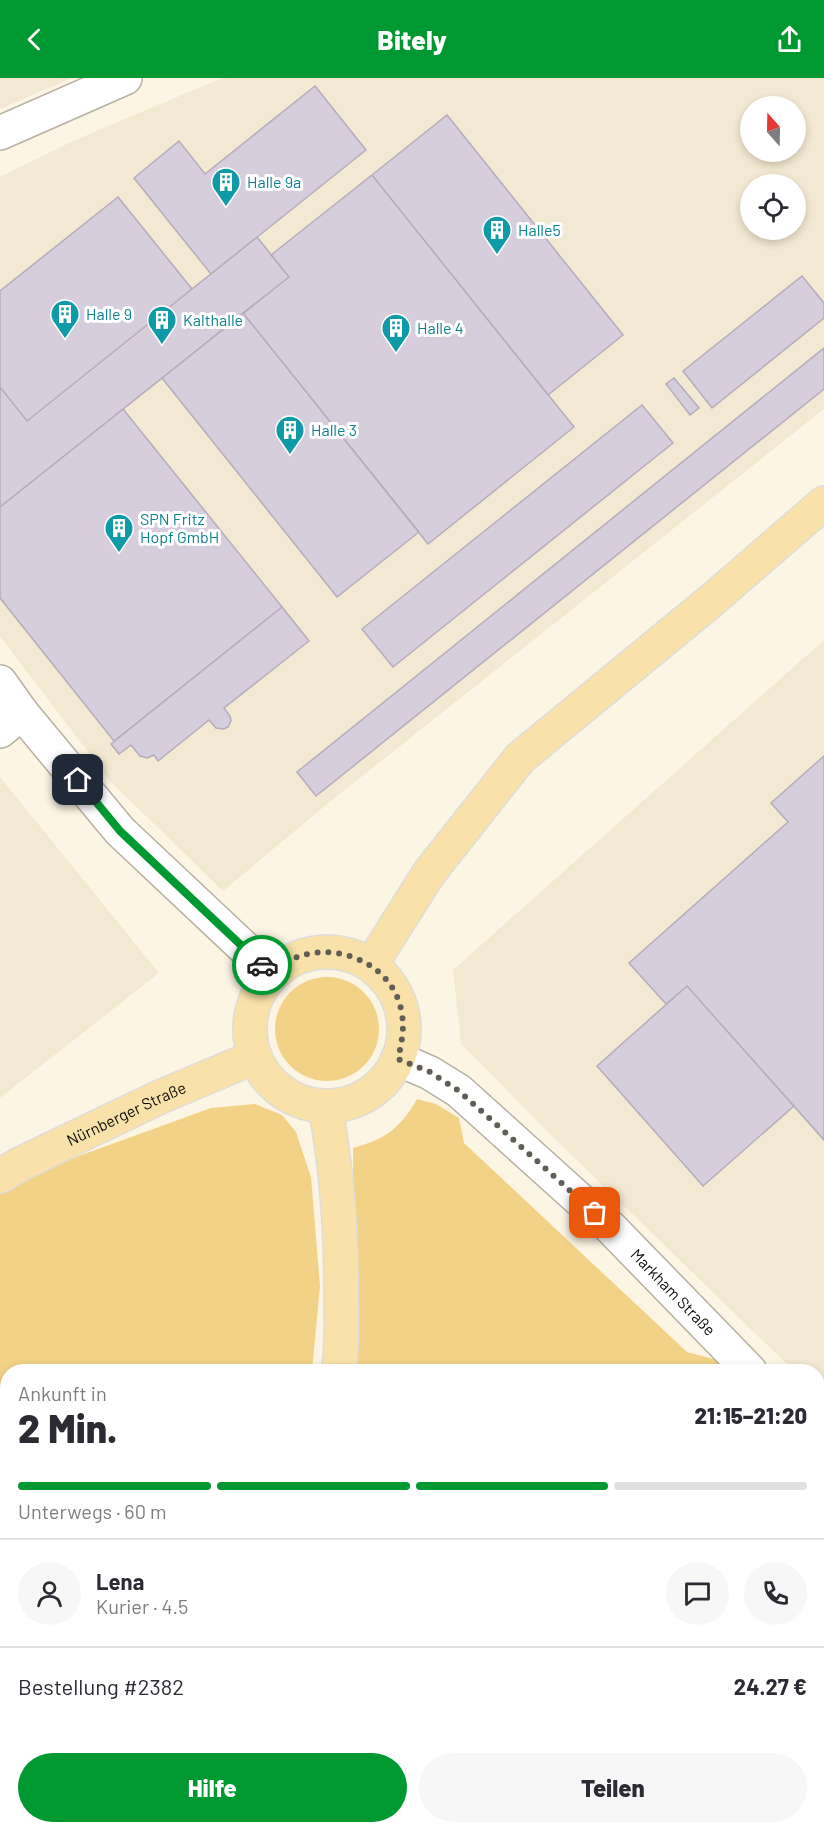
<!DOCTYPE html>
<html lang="de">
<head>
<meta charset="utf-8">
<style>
  body { margin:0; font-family:Barlow,sans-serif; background:#f7f7f7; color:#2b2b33; height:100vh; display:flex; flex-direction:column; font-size:22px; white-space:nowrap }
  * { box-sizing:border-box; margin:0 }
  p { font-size:20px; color:#7c7c81 }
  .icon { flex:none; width:33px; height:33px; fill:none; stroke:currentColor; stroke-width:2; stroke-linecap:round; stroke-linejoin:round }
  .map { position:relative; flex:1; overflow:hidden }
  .sheet { position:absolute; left:0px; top:1286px; width:825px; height:470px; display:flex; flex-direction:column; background:#fff; border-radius:24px 24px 0 0; box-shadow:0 3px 9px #0003 }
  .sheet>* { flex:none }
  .needle { width:39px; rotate:340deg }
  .fabs { position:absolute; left:740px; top:18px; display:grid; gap:12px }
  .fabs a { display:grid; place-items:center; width:66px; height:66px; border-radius:50%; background:#fff; box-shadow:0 3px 9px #0003; font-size:30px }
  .pin { position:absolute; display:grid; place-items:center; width:51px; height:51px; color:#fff; margin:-26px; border-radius:12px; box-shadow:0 3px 9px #0006 }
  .courier { position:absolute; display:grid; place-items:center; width:60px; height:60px; margin:-30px; border:4px solid #009831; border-radius:50%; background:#fff; color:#222; box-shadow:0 2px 8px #0007 }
  .summary em { font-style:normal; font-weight:800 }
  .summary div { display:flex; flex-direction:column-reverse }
  .summary { display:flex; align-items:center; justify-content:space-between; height:102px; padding:0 18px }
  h1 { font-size:39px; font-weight:800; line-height:45px }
  .bar { display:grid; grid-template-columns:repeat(4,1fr); gap:9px 6px; align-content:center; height:72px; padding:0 18px }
  .bar i { height:8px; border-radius:4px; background:#e1e1e2 }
  .bar .on { background:#009831 }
  .bar p { grid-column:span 4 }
  .line { display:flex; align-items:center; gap:15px; padding:0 18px; border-top:2px solid #e1e1e2 }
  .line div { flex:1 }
  .round { display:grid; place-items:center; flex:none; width:63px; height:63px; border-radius:32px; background:#f7f7f7 }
  .primary-button { display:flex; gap:12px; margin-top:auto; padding:12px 18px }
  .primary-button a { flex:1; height:69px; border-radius:36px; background:#009831; color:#fff; font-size:24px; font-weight:800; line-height:69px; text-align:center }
  .primary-button a+a { background:#f7f7f7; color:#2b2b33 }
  header { display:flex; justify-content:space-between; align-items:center; height:78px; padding:0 18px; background:#009831; color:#fff; font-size:27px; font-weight:800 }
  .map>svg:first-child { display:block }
  .built { fill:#f3e8d1; fill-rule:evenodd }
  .green { fill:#f2d287 }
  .building { fill:#d7cedd; stroke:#b6acbb; stroke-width:1.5 }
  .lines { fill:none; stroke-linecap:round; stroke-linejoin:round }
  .minor-casing { stroke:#b8b1a1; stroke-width:36 }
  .major-casing { stroke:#dedddc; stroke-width:36 }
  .minor { stroke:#fff; stroke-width:33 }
  .major { stroke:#f9e2a9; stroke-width:33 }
  .done { stroke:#635e55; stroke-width:6; stroke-dasharray:0 10.8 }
  .route { stroke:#009831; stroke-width:8 }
  .labels { text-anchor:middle; stroke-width:6; stroke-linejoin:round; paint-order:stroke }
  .culture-label { font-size:16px; fill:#0d838f; stroke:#fff; text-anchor:start }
  .street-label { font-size:16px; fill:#100d08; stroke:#fff }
</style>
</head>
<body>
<header><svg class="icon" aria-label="back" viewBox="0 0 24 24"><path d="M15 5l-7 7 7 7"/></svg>Bitely<svg class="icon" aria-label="share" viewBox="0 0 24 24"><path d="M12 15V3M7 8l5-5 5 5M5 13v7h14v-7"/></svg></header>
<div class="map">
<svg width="824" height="1754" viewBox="0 0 824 1754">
  <rect width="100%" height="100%" fill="#fdf5e4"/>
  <path class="built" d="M0 0H72L0 31Z
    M222 0H824V331L326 727 223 813 110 703 0 558V99L73 63ZM750 28H795V74H750ZM750 106H795V152H750Z
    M824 562V1322L818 1316V1293H794L557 1063 461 966 453 892Z
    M0 699 159 895 0 1020Z
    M824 1474V1754H513L520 1748H818V1480Z"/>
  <path class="green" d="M275 951a52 52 0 1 1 104 0a52 52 0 1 1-104 0Z
    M417 1021 436 1026 459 1040 464 1065 687 1274 717 1282 727 1293H354L353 1070C385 1061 400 1051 417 1021Z
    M255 1026 282 1037 296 1054 311 1099 320 1208 312 1293H8V1673L0 1676V1113L32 1095 211 1030Z
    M818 1386 824 1393V1400L821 1403 824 1407V1452L818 1458Z"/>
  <path class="building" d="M315 8 366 72 211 196 134 100 179 63 205 96Z
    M447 37 623 257 548 317 372 97Z
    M372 97 574 349 428 466 243 235 289 199 271 177Z
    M118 119 192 211 27 343 0 309V213Z
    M257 159 289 199 0 429V309L27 343Z
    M802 198 824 225V240L712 330 683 293Z
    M243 235 419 454 337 519 162 300Z
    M824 270V311L316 718 297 694Z
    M674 300 699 330 690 337 666 306Z
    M642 327 673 365 393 589 362 551Z
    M123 331 282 529 114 663 0 520V429Z
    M282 529 309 563 224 630 230 638 231 643 228 649 224 651 216 650 209 642 158 683 154 677 147 680 140 678 131 667 119 676 111 666Z
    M824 678V1062L687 908 666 926 629 885 788 744 771 725Z
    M687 908 794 1028 703 1108 597 988Z"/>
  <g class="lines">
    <g class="minor-casing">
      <g id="minor">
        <path d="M0 55 125 0"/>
        <path d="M0 604 22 635 120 753 272 896"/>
        <path d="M0 653 22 635"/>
        <path id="s1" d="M398 981 430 995 459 1013 611 1150 750 1293"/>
        <path d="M818 1362 824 1369"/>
        <path d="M818 1497 824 1491"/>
        <path d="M818 1594 824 1593"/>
        <path d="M684 1748 689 1754"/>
        <path d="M788 1748V1754"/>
        <path d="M556 1754 562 1748"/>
      </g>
    </g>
    <g class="major-casing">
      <g id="major">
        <circle cx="327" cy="951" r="77"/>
        <path d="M371 887 429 795 520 680 712 522 824 425"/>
        <path d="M325 1028C337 1090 341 1152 341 1215 341 1241 343 1267 338 1293"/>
        <path id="s2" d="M0 1098 20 1086 160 1019 255 979"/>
        <path d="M0 1707 8 1703"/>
        <path d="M0 1747 8 1741"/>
      </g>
    </g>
    <use href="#minor" class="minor"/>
    <use href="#major" class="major"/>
  </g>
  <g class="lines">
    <path class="done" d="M262 887 272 896C279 891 287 884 295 880 336 863 391 885 401 931 405 949 402 963 398 981L430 994 459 1013 595 1135"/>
    <path class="route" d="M78 702 120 753 262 887"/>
  </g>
  <defs>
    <g id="building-pin" transform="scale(1.5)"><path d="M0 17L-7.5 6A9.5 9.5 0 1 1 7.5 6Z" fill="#0f9aa8" stroke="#fff"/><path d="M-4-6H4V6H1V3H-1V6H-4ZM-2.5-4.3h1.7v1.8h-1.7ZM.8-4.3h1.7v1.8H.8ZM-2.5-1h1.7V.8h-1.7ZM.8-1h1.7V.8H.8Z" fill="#fff"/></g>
  </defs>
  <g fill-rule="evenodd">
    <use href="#building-pin" x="226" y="104"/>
    <use href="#building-pin" x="497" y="152"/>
    <use href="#building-pin" x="65" y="236"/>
    <use href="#building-pin" x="162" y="242"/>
    <use href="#building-pin" x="396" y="250"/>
    <use href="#building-pin" x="290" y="352"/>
    <use href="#building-pin" x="119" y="450"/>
  </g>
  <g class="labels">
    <g class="culture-label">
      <text x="247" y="110">Halle 9a</text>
      <text x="518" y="158">Halle5</text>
      <text x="86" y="242">Halle 9</text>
      <text x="183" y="248">Kalthalle</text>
      <text x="417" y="256">Halle 4</text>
      <text x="311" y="358">Halle 3</text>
      <text x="140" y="447">SPN Fritz<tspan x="140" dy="18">Hopf GmbH</tspan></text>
    </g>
    <g class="street-label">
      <text dy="6" stroke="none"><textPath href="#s2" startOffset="141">Nürnberger Straße</textPath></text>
      <text dy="6" stroke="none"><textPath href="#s1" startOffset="363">Markham Straße</textPath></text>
    </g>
  </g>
</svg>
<div class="fabs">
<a><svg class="needle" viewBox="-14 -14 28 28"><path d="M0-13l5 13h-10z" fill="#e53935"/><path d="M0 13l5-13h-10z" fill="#7c7c81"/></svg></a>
<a><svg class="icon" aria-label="locate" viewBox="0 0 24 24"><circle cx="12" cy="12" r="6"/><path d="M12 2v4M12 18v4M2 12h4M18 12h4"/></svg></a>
</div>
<div class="pin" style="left:595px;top:1135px;background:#ea580c"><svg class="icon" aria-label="bag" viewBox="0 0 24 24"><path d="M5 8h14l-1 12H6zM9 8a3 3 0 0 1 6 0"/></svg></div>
<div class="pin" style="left:78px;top:702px;background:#1f2937"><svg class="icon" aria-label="home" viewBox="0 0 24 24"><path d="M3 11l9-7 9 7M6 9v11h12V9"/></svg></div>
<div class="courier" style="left:262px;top:887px"><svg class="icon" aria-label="car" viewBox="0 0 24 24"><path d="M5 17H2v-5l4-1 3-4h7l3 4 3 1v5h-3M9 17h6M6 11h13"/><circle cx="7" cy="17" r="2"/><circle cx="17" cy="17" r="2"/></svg></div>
<section class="sheet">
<div class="summary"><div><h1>2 Min.</h1><p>Ankunft in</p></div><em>21:15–21:20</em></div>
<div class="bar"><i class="on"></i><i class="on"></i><i class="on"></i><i></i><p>Unterwegs · 60 m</p></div>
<div class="line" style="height:108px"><a class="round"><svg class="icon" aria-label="person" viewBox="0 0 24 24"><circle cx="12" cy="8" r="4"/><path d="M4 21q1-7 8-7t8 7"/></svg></a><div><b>Lena</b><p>Kurier · 4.5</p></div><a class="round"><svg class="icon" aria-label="chat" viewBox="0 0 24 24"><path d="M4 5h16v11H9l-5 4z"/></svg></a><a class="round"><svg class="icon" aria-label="phone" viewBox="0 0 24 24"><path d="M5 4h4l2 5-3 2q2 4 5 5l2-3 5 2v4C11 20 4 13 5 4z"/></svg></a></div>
<div class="line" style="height:78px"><div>Bestellung #2382</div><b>24.27 €</b></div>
<div class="primary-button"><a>Hilfe</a><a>Teilen</a></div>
</section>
</div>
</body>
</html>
